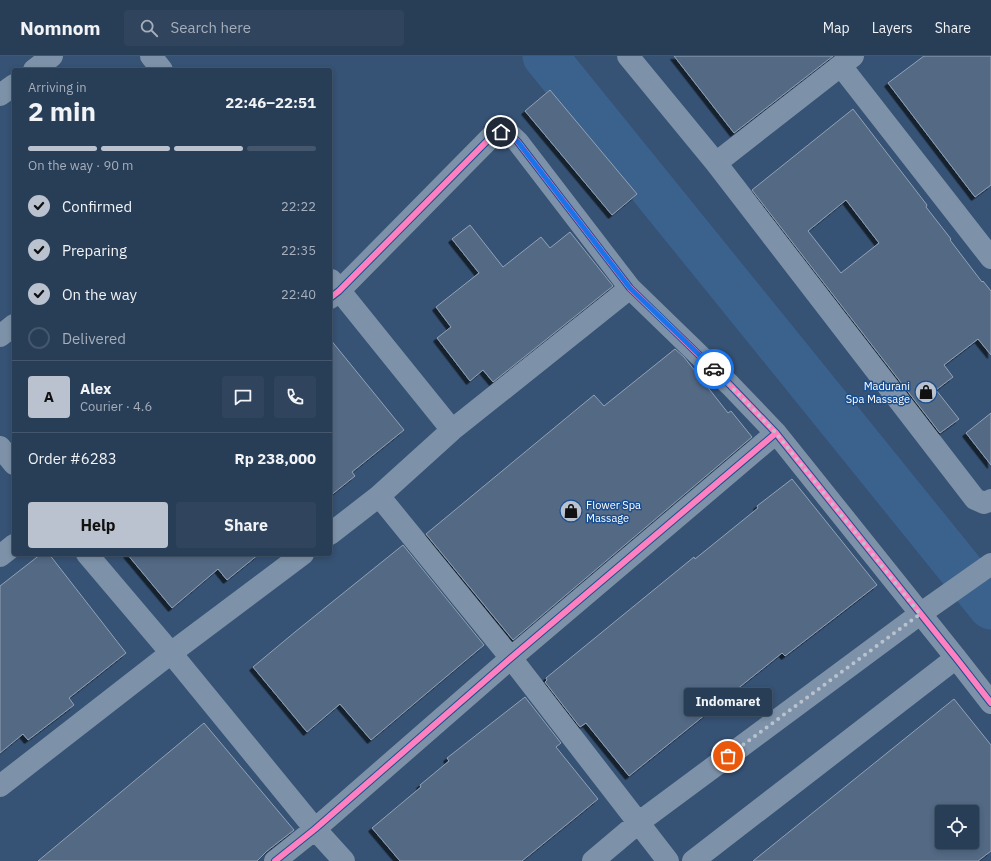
<!DOCTYPE html>
<html lang="en">
<head>
<meta charset="utf-8">
<style>
  body { margin:0; font-family:"IBM Plex Sans",sans-serif; background:#30455d; color:#f1f3f6; height:100vh; display:flex; flex-direction:column; font-size:15px; white-space:nowrap }
  * { box-sizing:border-box; margin:0 }
  p { font-size:13px; color:#a5aeba }
  .icon { flex:none; width:22px; height:22px; fill:none; stroke:currentColor; stroke-width:2; stroke-linecap:round; stroke-linejoin:round }
  .map { position:relative; flex:1; overflow:hidden }
  .drawer { position:absolute; left:12px; top:12px; width:320px; height:488px; display:flex; flex-direction:column; background:#283e57; border-radius:4px; box-shadow:0 2px 6px #0003,0 0 0 1px #44576d }
  .drawer>* { flex:none }
  .buttons { position:absolute; left:935px; top:749px; display:grid; gap:8px }
  .buttons a { display:grid; place-items:center; width:44px; height:44px; border-radius:4px; background:#283e57; box-shadow:0 2px 6px #0003,0 0 0 1px #44576d; font-size:20px }
  .pin { position:absolute; display:grid; place-items:center; width:34px; height:34px; color:#fff; margin:-17px; border:2px solid #fff; border-radius:50%; box-shadow:0 1px 4px #0007 }
  .courier { position:absolute; display:grid; place-items:center; width:40px; height:40px; margin:-20px; border:3px solid #1a73e8; border-radius:50%; background:#fff; color:#222; box-shadow:0 1px 5px #0007 }
  .bubble { position:absolute; height:28px; border-radius:4px; background:#283e57; box-shadow:0 2px 6px #0003,0 0 0 1px #44576d; font-size:13px; font-weight:700; line-height:28px; text-align:center }
  .summary em { font-style:normal; font-weight:700 }
  .summary div { display:flex; flex-direction:column-reverse }
  .summary { display:flex; align-items:center; justify-content:space-between; height:68px; padding:0 16px }
  h1 { font-size:26px; font-weight:700; line-height:30px }
  .bar { display:grid; grid-template-columns:repeat(4,1fr); gap:6px 4px; align-content:center; height:48px; padding:0 16px }
  .bar i { height:5px; border-radius:3px; background:#44576d }
  .bar .on { background:#b9c2ce }
  .bar p { grid-column:span 4 }
  .line { display:flex; align-items:center; gap:10px; padding:0 16px; border-top:1px solid #44576d }
  .line div { flex:1 }
  .round { display:grid; place-items:center; flex:none; width:42px; height:42px; border-radius:4px; background:#30455d }
  ol { padding:0 16px; list-style:none }
  li { display:flex; align-items:center; gap:12px; height:44px }
  li p { margin-inline-start:auto }
  li .icon { padding:4px; border-radius:50%; background:#b9c2ce; color:#111; stroke-width:4 }
  li:last-child { color:#a5aeba }
  li i { width:22px; height:22px; border:2px solid #44576d; border-radius:50% }
  .button { display:flex; gap:8px; margin-top:auto; padding:8px 16px }
  .button a { flex:1; height:46px; border-radius:4px; background:#b9c2ce; color:#111; font-size:16px; font-weight:700; line-height:46px; text-align:center }
  .button a+a { background:#30455d; color:#f1f3f6 }
  header { display:flex; align-items:center; gap:24px; box-sizing:border-box; height:56px; padding:0 20px; background:#283e57; border-bottom:1px solid #44576d }
  header strong { font-size:19px }
  nav { display:flex; gap:22px; margin-inline-start:auto; font-size:14px }
  .search { width:280px; height:36px; background:#30455d; display:flex; align-items:center; gap:10px; box-sizing:border-box; padding:0 14px; border-radius:4px; color:#a5aeba; font-size:15px }
  .map>svg:first-child { display:block }
  .lines { fill:none; stroke-linecap:round; stroke-linejoin:round }
  .river { stroke:#3b618d; stroke-width:45 }
  .building { fill:#526984; stroke:#92a2b6; fill-rule:evenodd; filter:url(#shadow) }
  .minor { stroke:#7d92a8; stroke-width:22 }
  .cycleway-casing { stroke:#1b4f8f; stroke-width:8 }
  .cycleway { stroke:#ff80c0; stroke-width:6 }
  .done { stroke:#b9c2ce; stroke-width:4; stroke-dasharray:0 7.2 }
  .route { stroke:#1a73e8; stroke-width:5 }
  .labels { text-anchor:middle; stroke-width:3; stroke-linejoin:round; paint-order:stroke }
  .poi-label { font-size:11px; fill:#fff; stroke:#1b4f8f; text-anchor:end }
</style>
</head>
<body>
<header>
<strong>Nomnom</strong>
<div class="search"><svg class="icon" aria-label="search" viewBox="0 0 24 24"><circle cx="10" cy="10" r="6"/><path d="M15 15l6 6"/></svg>Search here</div>
<nav><a>Map</a><a>Layers</a><a>Share</a></nav>
</header>
<div class="map">
<svg width="991" height="805" viewBox="0 0 991 805">
  <defs>
    <filter id="shadow"><feDropShadow dx="-3.5" dy="3.5" stdDeviation="0" flood-color="#0009"/></filter>
  </defs>
  <rect width="100%" height="100%" fill="#365274"/>
  <g class="lines">
    <path class="river" d="M545 0 991 551"/>
  </g>
  <path class="building" d="M674 0H833L734 77Z
    M924 0H991V129L975 141 888 27Z
    M550 34 637 138 612 159 525 55Z
    M853 53 927 149 926 151 951 183 950 184 982 226 983 225 991 235V299L978 283 944 309 953 321 936 334 959 363 940 377 752 134ZM846 144 879 187 841 217 808 175Z
    M470 169 503 211 541 181 550 192 570 176 613 230 493 326 483 314 470 325 437 282 451 271 436 251 479 217 452 183Z
    M330 283 404 374 352 416 355 420 330 440Z
    M675 293 684 301 728 357 731 355 752 381 513 584 426 478 594 339 604 350Z
    M991 357V409L966 377Z
    M792 423 877 529 785 600 782 597 629 720 586 667 580 671 545 626 547 624 546 622 694 501 695 503 758 452 757 450Z
    M403 489 484 589 371 684 340 648 307 676 253 611 295 576Z
    M41 498H49L126 597 69 642 74 649 28 684 23 678 0 697V530Z
    M127 498H259L227 524 218 513 172 552Z
    M525 641 561 687 556 691 598 743 522 805H400L372 772 421 731 420 729 449 705 447 702Z
    M954 643 991 689V795L978 805H753ZM942 756H972V786H942Z
    M204 667 294 774 267 795 257 805H38Z"/>
  <g class="lines">
    <path class="minor" d="M151 0 162 14
      M628 0 716 107 975 443 984 447 991 444
      M841 10 991 202
      M34 14 52 0
      M0 39 14 29
      M716 107 853 0
      M331 224 452 374
      M330 242 339 235 491 81C505 74 507 75 518 86L630 232 730 329 776 377 956 602 991 647
      M0 280 14 269
      M0 391 14 408
      M379 440 511 602 668 805
      M330 478 379 440 452 374 630 232
      M87 498 171 597 315 773 344 805
      M0 500 14 489
      M0 730 171 597 303 498
      M275 805 315 773 511 602 776 377
      M593 805 638 767 920 558 991 508
      M693 805 956 602"/>
    <g class="cycleway-casing">
      <path id="cycleway" d="M330 242 339 235 491 81C505 74 507 75 518 86L630 232 730 329 776 377 956 602 991 647
        M275 805 315 773 511 602 776 377"/>
    </g>
    <use href="#cycleway" class="cycleway"/>
  </g>
  <g class="lines">
    <path class="done" d="M714 313 776 377 920 558 728 700"/>
    <path class="route" d="M501 76 509 77 518 86 630 232 714 313"/>
  </g>
  <defs>
    <g id="shop-disc" transform="scale(1.15)"><circle r="9.5" fill="#b9c2ce" stroke="#1b4f8f"/><path d="M-5-2.5h2.3a2.7 3.5 0 0 1 5.4 0H5L5.5 6h-11ZM-1.5-2.5h3a1.5 2.3 0 0 0-3 0Z" fill="#111"/></g>
  </defs>
  <g fill-rule="evenodd">
    <use href="#shop-disc" x="926" y="336"/>
    <use href="#shop-disc" x="571" y="455"/>
  </g>
  <g class="labels">
    <g class="poi-label">
      <text x="910" y="334">Madurani<tspan x="910" dy="13">Spa Massage</tspan></text>
      <text x="586" y="453" text-anchor="start">Flower Spa<tspan x="586" dy="13">Massage</tspan></text>
    </g>
  </g>
</svg>
<div class="buttons">
<a><svg class="icon" aria-label="locate" viewBox="0 0 24 24"><circle cx="12" cy="12" r="6"/><path d="M12 2v4M12 18v4M2 12h4M18 12h4"/></svg></a>
</div>
<div class="pin" style="left:728px;top:700px;background:#ea580c"><svg class="icon" aria-label="bag" viewBox="0 0 24 24"><path d="M5 8h14l-1 12H6zM9 8a3 3 0 0 1 6 0"/></svg></div>
<div class="pin" style="left:501px;top:76px;background:#1f2937"><svg class="icon" aria-label="home" viewBox="0 0 24 24"><path d="M3 11l9-7 9 7M6 9v11h12V9"/></svg></div>
<div class="courier" style="left:714px;top:313px"><svg class="icon" aria-label="car" viewBox="0 0 24 24"><path d="M5 17H2v-5l4-1 3-4h7l3 4 3 1v5h-3M9 17h6M6 11h13"/><circle cx="7" cy="17" r="2"/><circle cx="17" cy="17" r="2"/></svg></div>
<div class="bubble" style="left:684px;top:632px;width:88px">Indomaret</div>
<section class="drawer">
<div class="summary"><div><h1>2 min</h1><p>Arriving in</p></div><em>22:46–22:51</em></div>
<div class="bar"><i class="on"></i><i class="on"></i><i class="on"></i><i></i><p>On the way · 90 m</p></div>
<ol>
<li><svg class="icon" aria-label="check" viewBox="0 0 24 24"><path d="M5 12l5 5 9-10"/></svg>Confirmed<p>22:22</p></li>
<li><svg class="icon" aria-label="check" viewBox="0 0 24 24"><path d="M5 12l5 5 9-10"/></svg>Preparing<p>22:35</p></li>
<li><svg class="icon" aria-label="check" viewBox="0 0 24 24"><path d="M5 12l5 5 9-10"/></svg>On the way<p>22:40</p></li>
<li><i></i>Delivered</li>
</ol>
<div class="line" style="height:72px"><b class="round" style="background:#b9c2ce;color:#111">A</b><div><b>Alex</b><p>Courier · 4.6</p></div><a class="round"><svg class="icon" aria-label="chat" viewBox="0 0 24 24"><path d="M4 5h16v11H9l-5 4z"/></svg></a><a class="round"><svg class="icon" aria-label="phone" viewBox="0 0 24 24"><path d="M5 4h4l2 5-3 2q2 4 5 5l2-3 5 2v4C11 20 4 13 5 4z"/></svg></a></div>
<div class="line" style="height:52px"><div>Order #6283</div><b>Rp 238,000</b></div>
<div class="button"><a>Help</a><a>Share</a></div>
</section>
</div>
</body>
</html>
